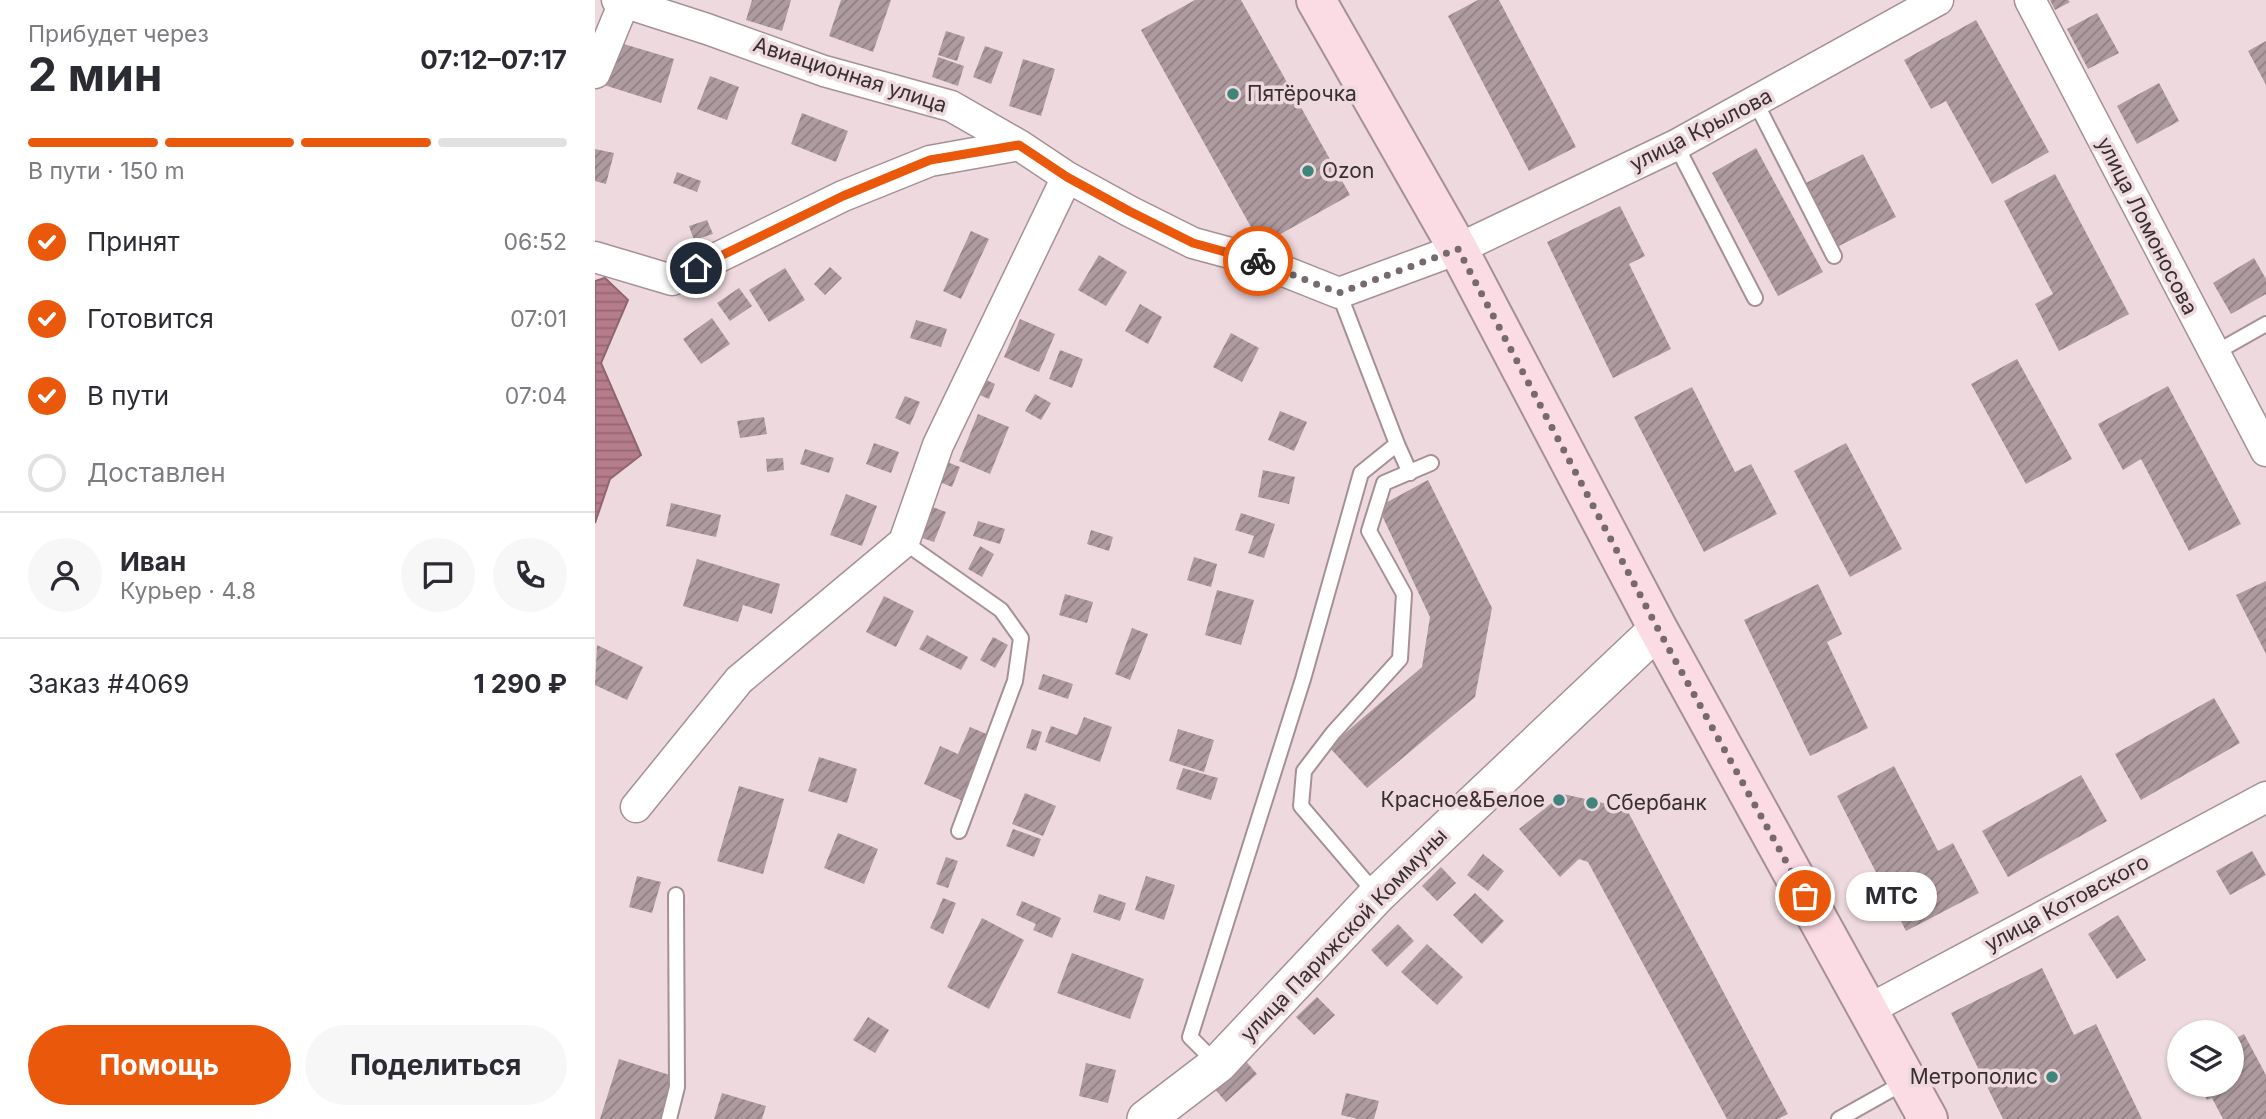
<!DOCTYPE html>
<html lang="ru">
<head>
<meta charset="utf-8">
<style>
  body { margin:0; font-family:Inter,sans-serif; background:#f7f7f7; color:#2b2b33; height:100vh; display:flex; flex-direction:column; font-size:26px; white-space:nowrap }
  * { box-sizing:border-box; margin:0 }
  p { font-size:23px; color:#7c7c81 }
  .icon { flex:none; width:38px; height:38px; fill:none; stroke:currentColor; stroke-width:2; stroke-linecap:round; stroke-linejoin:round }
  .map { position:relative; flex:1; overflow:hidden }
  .sheet { display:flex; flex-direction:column; background:#fff; width:595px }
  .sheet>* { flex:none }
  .fabs { position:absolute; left:1572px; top:1020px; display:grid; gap:14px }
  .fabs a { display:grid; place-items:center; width:77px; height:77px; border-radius:50%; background:#fff; box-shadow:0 2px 5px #0004; font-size:35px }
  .pin { position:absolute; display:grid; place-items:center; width:60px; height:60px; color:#fff; margin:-30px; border:4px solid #fff; border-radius:50%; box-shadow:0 2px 7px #0007 }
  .courier { position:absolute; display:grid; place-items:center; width:70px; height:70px; margin:-35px; border:5px solid #ea580c; border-radius:50%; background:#fff; color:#222; box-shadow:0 2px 9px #0007 }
  .bubble { position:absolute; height:49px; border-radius:24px; background:#fff; box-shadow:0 2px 5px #0004; font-size:23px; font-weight:700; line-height:49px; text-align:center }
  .summary em { font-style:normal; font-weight:700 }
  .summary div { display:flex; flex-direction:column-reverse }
  .summary { display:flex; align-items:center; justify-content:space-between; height:119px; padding:0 28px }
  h1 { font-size:46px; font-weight:700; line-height:52px }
  .bar { display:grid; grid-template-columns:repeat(4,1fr); gap:10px 7px; align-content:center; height:84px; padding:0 28px }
  .bar i { height:9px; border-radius:5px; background:#e1e1e2 }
  .bar .on { background:#ea580c }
  .bar p { grid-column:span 4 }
  .line { display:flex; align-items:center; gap:18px; padding:0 28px; border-top:2px solid #e1e1e2 }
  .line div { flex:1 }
  .round { display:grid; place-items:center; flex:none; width:74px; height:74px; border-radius:37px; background:#f7f7f7 }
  ol { padding:0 28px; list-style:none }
  li { display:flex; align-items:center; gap:21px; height:77px }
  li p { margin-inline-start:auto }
  li .icon { padding:7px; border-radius:50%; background:#ea580c; color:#fff; stroke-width:4 }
  li:last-child { color:#7c7c81 }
  li i { width:38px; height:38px; border:4px solid #e1e1e2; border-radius:50% }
  .button { display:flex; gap:14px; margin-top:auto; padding:14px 28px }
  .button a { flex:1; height:80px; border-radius:42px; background:#ea580c; color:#fff; font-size:28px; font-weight:700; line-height:80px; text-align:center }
  .button a+a { background:#f7f7f7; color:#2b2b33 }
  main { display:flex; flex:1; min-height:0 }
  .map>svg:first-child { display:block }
  .water { fill:url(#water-rules); stroke:#8f6670; stroke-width:2 }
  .building { fill:url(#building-hatch) }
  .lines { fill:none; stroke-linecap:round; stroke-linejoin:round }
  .service-casing { stroke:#a59195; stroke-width:18 }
  .minor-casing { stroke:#a59195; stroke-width:33 }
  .tertiary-casing { stroke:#a59195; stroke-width:40 }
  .secondary-casing { stroke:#a59195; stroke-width:42 }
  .service { stroke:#fff; stroke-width:14 }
  .minor { stroke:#fff; stroke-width:30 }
  .tertiary { stroke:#fff; stroke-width:37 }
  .secondary { stroke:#fbdce5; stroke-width:38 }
  .done { stroke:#776a6e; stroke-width:7; stroke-dasharray:0 12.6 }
  .route { stroke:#ea580c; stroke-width:9 }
  .poi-dot { fill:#40857b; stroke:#eed9de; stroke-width:2.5 }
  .labels { text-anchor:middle; stroke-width:7; stroke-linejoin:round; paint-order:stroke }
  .street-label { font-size:21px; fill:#372f31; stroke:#eed9de }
  .poi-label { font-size:21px; fill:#372f31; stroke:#eed9de; text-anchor:start }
</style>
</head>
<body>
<main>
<section class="sheet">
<div class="summary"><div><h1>2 мин</h1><p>Прибудет через</p></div><em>07:12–07:17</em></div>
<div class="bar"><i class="on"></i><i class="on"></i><i class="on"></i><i></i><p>В пути · 150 m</p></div>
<ol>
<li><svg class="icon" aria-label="check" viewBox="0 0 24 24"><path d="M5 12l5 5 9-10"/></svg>Принят<p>06:52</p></li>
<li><svg class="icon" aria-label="check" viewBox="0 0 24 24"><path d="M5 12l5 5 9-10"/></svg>Готовится<p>07:01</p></li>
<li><svg class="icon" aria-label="check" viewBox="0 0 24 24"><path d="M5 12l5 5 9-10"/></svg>В пути<p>07:04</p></li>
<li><i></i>Доставлен</li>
</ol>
<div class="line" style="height:126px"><a class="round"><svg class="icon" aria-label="person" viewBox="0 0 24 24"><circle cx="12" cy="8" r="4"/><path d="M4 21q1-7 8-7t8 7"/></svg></a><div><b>Иван</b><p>Курьер · 4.8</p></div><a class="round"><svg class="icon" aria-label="chat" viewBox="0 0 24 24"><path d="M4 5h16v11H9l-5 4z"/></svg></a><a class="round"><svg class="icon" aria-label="phone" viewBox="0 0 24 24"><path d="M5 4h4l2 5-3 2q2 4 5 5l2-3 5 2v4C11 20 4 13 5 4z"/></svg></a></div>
<div class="line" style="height:91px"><div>Заказ #4069</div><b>1 290 ₽</b></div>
<div class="button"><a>Помощь</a><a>Поделиться</a></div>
</section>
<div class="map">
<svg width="1671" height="1119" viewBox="0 0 1671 1119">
  <defs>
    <pattern id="water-rules" width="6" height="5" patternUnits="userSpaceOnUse" patternTransform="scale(1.75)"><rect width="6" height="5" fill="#b57d8b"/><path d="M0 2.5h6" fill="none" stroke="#946772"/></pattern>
    <pattern id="building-hatch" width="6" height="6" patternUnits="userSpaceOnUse" patternTransform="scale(1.75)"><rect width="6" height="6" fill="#ae9b9f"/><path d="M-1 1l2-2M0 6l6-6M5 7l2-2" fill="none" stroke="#8e7f82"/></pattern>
  </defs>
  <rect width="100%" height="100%" fill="#eed9de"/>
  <path class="water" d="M10 278 33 300 6 363 46 455 15 479 0 523V281Z"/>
  <path class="building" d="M157 0H196L187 31 151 20Z
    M246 0H296L278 52 234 36Z
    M600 0H646L755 195 666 245 546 30Z
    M883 0H904L981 147 934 171 853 16Z
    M1455 0H1473L1475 2 1460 10Z
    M1502 13 1524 53 1493 69 1472 29Z
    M1381 20 1454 152 1397 184 1351 101 1336 109 1309 60Z
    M351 31 370 37 362 61 343 55Z
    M1671 41V85L1653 51Z
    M22 42 79 59 66 103 9 85Z
    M390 46 408 52 396 84 378 77Z
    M343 57 369 66 363 86 337 77Z
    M428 59 460 69 446 116 414 106Z
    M115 76 144 87 132 120 102 109Z
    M1564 83 1584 121 1542 144 1522 106Z
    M207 113 253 131 241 162 196 144Z
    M1161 148 1228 272 1183 296 1117 173Z
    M0 149 19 153 11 184 0 181Z
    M1268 154 1301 217 1240 248 1207 185Z
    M82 172 106 181 102 192 78 183Z
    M1460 174 1534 314 1464 351 1440 304 1458 294 1409 201Z
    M1025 206 1050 256 1034 264 1076 349 1018 378 952 242Z
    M112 220 118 234 99 240 94 226Z
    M376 231 394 239 366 299 348 291Z
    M504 255 532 272 511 306 483 290Z
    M1659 258 1671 279V294L1636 314 1618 283Z
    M235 267 247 278 230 295 219 284Z
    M190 268 210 300 174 322 154 290Z
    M144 288 157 306 135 321 122 303Z
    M545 304 567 317 553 344 530 331Z
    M117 318 135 344 106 364 88 339Z
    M425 319 460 334 444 372 409 357Z
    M321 320 352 329 346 347 315 338Z
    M636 333 664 348 647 382 618 367Z
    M465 350 488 359 477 388 454 379Z
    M1422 359 1477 459 1431 484 1376 384Z
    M381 375 400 384 394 399 375 391Z
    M1573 386 1646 524 1594 551 1546 459 1528 470 1503 424Z
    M1097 387 1140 472 1156 464 1182 514 1109 552 1039 417Z
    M440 394 456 403 446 420 430 411Z
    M310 396 325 402 315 425 300 418Z
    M685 411 712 422 699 451 673 440Z
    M383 414 414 427 395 474 364 461Z
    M169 417 172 434 145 438 142 421Z
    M279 443 304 452 296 473 271 464Z
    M1251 443 1307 549 1255 577 1199 471Z
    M210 449 239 458 234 473 205 464Z
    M188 458 189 470 172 472 171 459Z
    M344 459 365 467 357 487 337 479Z
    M668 470 700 477 694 504 663 497Z
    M833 480 897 608 880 697 772 788 734 747 827 667 835 617 783 507Z
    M251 494 282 506 267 546 235 535Z
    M76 503 126 515 121 537 71 526Z
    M335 506 351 512 339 542 324 537Z
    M646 513 680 524 669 558 653 553 659 536 640 530Z
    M383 521 410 529 405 544 378 536Z
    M496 530 518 537 514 551 492 544Z
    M385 546 399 554 387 577 373 569Z
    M599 557 622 564 616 587 592 580Z
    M102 559 185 584 177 614 148 605 143 622 88 606Z
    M1671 581V654L1641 595Z
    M1223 584 1247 634 1232 642 1273 728 1215 756 1149 620Z
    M622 590 659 600 646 645 610 635Z
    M470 594 498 602 492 623 464 615Z
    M289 596 319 611 301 647 271 632Z
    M537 628 553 634 535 680 520 674Z
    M332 635 373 657 366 670 324 649Z
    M398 637 413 645 400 668 385 660Z
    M2 645 48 667 32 700 0 685Z
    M448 674 478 684 473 699 443 689Z
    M1619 698 1645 743 1546 800 1520 754Z
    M489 717 517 727 505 762 450 742 456 726 482 735Z
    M375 727 396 736 368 801 329 784 345 746 363 754Z
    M437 729 447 732 441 751 431 748Z
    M583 729 619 740 609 772 574 761Z
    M224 757 262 769 252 803 213 791Z
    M1299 766 1343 851 1358 843 1384 893 1311 931 1242 796Z
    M588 768 623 778 616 800 581 789Z
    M1486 775 1512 821 1413 877 1387 831Z
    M144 786 189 799 168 874 122 861Z
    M430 793 461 806 448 836 417 824Z
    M968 794 1031 808 1193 1114 1183 1119H1132L993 862 984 859 965 877 924 829Z
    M418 829 446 839 439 857 411 846Z
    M243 833 283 849 269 884 229 868Z
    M1657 851 1671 875 1635 895 1621 871Z
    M888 854 909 871 893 891 872 875Z
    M351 857 363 861 353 888 341 884Z
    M846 867 861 883 842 901 827 886Z
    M42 876 66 882 57 913 34 907Z
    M551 876 580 885 569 920 540 910Z
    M880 893 909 921 887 944 858 915Z
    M504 894 531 903 525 921 498 912Z
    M348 898 361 903 348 934 335 928Z
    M427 901 466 918 457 938 438 930 441 924 421 915Z
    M1523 915 1551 960 1522 979 1493 934Z
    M387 918 429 940 394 1009 352 987Z
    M803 924 819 941 792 967 776 950Z
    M832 944 868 977 842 1005 806 972Z
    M477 953 549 979 535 1019 462 993Z
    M1447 968 1479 1035 1501 1024 1547 1119H1408L1356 1013Z
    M722 997 740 1015 719 1035 701 1017Z
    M273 1017 294 1030 280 1053 258 1040Z
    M1649 1034 1671 1075V1119H1628L1617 1098 1612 1100 1604 1085H1636V1041Z
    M648 1058 662 1074 631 1102 617 1086Z
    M24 1059 81 1077 68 1119H5Z
    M491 1063 521 1070 513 1103 484 1096Z
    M127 1093 171 1106 167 1119H119Z
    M751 1093 784 1101 779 1119H763L746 1115Z"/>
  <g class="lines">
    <g class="service-casing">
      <path id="service" d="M1161 103 1239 256
        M1081 145 1160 298
        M744 293 802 444 815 473
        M1618 354 1671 324
        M309 542 406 610 426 638 420 681 364 831
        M781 894 706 806 709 771 738 733 805 659 809 594 774 531 789 483 836 463
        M622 1064 595 1037 708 679 766 473 802 444
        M74 1119 82 1087 81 895
        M1244 1119 1310 1082"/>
    </g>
    <g class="minor-casing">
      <path id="minor" d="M22 0 112 29 229 71 356 106 424 145 472 177 534 211 598 243 661 260 744 293 863 249 1081 145 1343 0
        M1435 0 1671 451
        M0 73 30 0
        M0 257 77 280 248 196 335 161 424 145
        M41 807 144 680 309 542 343 445 472 177
        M1273 1010 1671 797"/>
    </g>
    <g class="tertiary-casing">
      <path id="tertiary" d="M551 1119 623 1064 782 895 1063 629"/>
    </g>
    <g class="secondary-casing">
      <path id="secondary" d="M721 0 863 249 1063 629 1333 1119"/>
    </g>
    <use href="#service" class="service"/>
    <use href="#minor" class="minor"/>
    <use href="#tertiary" class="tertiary"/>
    <use href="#secondary" class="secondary"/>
  </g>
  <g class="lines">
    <path class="done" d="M663 261 744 293 863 249 1063 629 1210 896"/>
    <path class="route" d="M101 268 248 196 335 160 424 145 472 177 534 211 598 243 663 261"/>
  </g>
  <g class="poi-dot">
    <circle cx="638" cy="94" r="7"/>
    <circle cx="713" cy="171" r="7"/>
    <circle cx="964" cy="800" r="7"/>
    <circle cx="997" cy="803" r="7"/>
    <circle cx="1457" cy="1077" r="7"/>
  </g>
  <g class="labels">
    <g class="street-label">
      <text transform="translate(255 75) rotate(18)" y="7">Авиационная улица</text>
      <text transform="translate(1106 130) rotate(-27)" y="7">улица Крылова</text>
      <text transform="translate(1552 226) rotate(63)" y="7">улица Ломоносова</text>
      <text transform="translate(1472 903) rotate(-28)" y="7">улица Котовского</text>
      <text transform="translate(749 935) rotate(-46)" y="7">улица Парижской Коммуны</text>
    </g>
    <g class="poi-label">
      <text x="652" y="101">Пятёрочка</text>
      <text x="727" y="178">Ozon</text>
      <text x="950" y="807" text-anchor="end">Красное&amp;Белое</text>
      <text x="1011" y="810">Сбербанк</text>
      <text x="1443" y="1084" text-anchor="end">Метрополис</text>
    </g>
  </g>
</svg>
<div class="fabs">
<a><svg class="icon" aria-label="layers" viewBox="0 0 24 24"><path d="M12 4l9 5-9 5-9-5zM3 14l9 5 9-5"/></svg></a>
</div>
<div class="pin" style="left:1210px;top:896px;background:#ea580c"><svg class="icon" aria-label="bag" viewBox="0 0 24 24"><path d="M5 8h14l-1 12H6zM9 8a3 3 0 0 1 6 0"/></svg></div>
<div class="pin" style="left:101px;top:268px;background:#1f2937"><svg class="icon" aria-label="home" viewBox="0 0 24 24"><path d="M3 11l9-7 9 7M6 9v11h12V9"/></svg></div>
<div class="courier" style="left:663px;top:261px"><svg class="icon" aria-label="bike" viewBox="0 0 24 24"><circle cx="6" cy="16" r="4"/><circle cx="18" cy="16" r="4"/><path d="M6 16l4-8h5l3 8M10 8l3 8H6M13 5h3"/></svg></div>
<div class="bubble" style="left:1251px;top:872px;width:91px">МТС</div>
</div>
</main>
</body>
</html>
